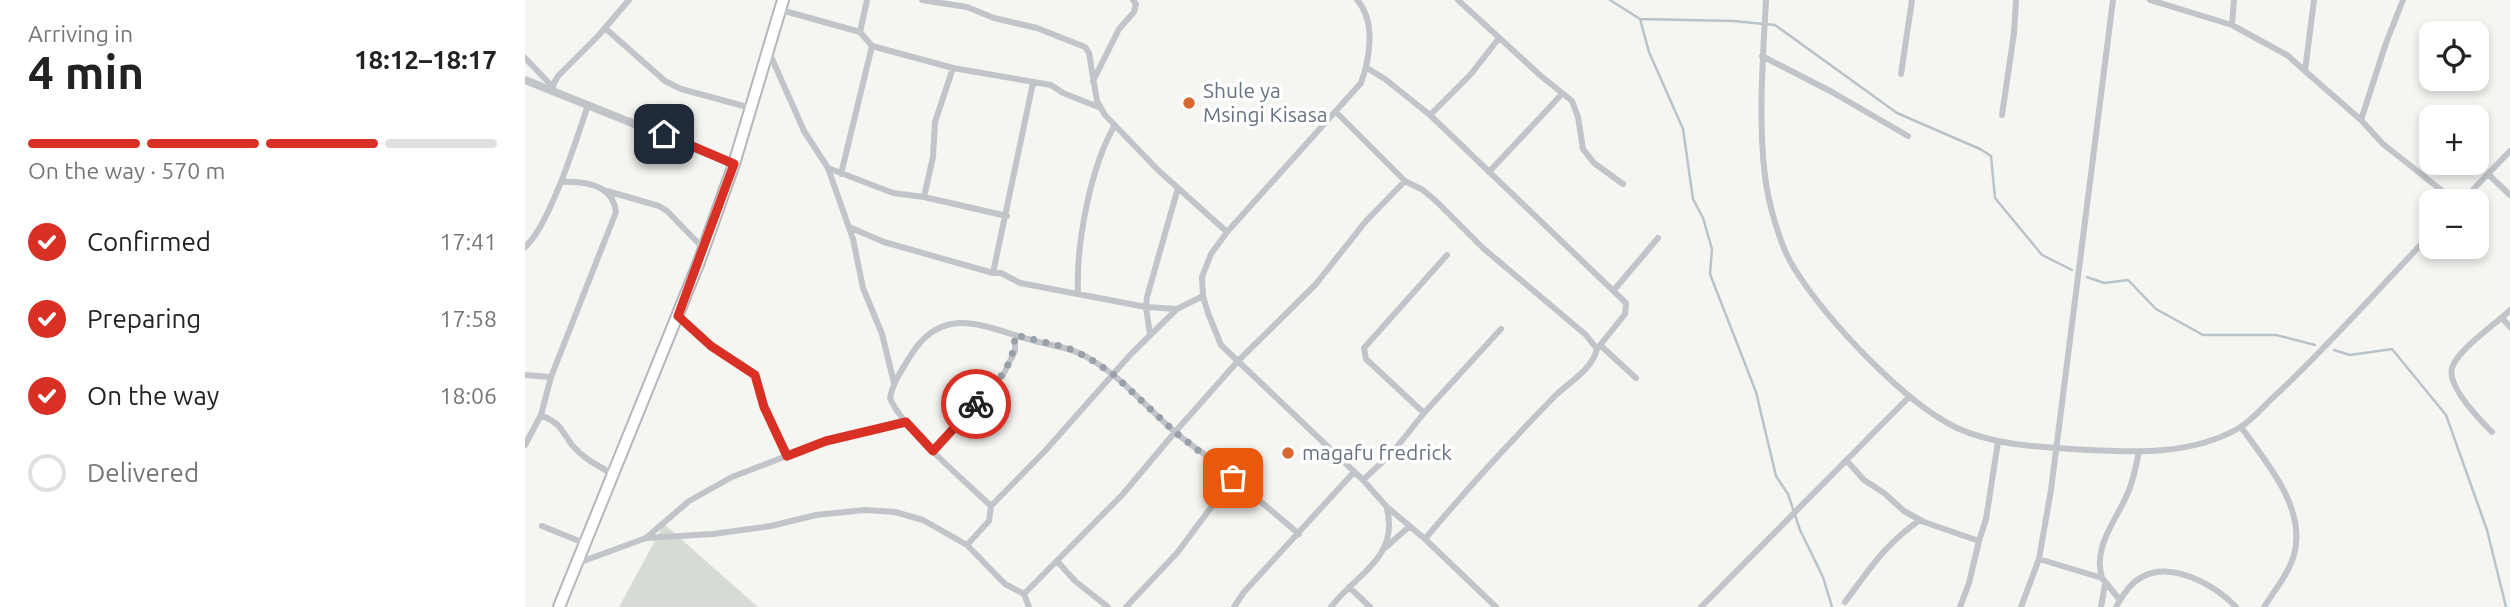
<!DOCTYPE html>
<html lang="en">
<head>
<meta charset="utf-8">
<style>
  body { margin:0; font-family:Ubuntu,sans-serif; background:#f2f2f2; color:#222; height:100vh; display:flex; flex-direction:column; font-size:26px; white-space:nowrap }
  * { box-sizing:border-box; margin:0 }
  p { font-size:23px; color:#767676 }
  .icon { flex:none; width:38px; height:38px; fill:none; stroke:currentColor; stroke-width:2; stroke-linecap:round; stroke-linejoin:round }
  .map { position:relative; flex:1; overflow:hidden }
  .side { display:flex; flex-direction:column; background:#fff; width:525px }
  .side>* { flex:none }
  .controls { position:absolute; left:1894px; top:21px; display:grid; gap:14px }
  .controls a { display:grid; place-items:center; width:70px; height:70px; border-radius:14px; background:#fff; box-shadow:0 4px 10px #0003; font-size:35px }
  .pin { position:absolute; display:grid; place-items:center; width:60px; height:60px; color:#fff; margin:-30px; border-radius:14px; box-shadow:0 4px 10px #0006 }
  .courier { position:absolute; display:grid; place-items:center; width:70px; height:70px; margin:-35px; border:5px solid #d93025; border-radius:50%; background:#fff; color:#222; box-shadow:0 2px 9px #0007 }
  .summary em { font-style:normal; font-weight:700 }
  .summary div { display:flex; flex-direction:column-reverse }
  .summary { display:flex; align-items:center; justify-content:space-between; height:119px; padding:0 28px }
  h1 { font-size:46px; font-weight:700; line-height:52px }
  .bar { display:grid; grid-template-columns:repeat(4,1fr); gap:10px 7px; align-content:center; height:84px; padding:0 28px }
  .bar i { height:9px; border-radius:5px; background:#e0e0e0 }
  .bar .on { background:#d93025 }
  .bar p { grid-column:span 4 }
  ol { padding:0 28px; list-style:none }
  li { display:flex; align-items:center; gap:21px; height:77px }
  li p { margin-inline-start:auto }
  li .icon { padding:7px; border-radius:50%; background:#d93025; color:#fff; stroke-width:4 }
  li:last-child { color:#767676 }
  li i { width:38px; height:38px; border:4px solid #e0e0e0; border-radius:50% }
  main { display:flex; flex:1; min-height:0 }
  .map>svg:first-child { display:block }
  .green { fill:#d6dcd4 }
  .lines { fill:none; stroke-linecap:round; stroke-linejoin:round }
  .stream { stroke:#b9c3c8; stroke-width:2.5 }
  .trunk-casing { stroke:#b4b7ba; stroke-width:14 }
  .minor { stroke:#c1c4c8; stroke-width:6 }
  .tertiary { stroke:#c1c4c8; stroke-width:8 }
  .trunk { stroke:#fff; stroke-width:10 }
  .done { stroke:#98a1a9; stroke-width:7; stroke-dasharray:0 12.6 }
  .route { stroke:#d93025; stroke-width:9 }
  .poi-dot { fill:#d9682f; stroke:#fff; stroke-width:2.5 }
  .labels { text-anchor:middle; stroke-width:7; stroke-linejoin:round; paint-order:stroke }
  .poi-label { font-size:21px; fill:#667382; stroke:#fff; text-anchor:start }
</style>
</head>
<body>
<main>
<section class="side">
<div class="summary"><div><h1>4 min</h1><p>Arriving in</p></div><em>18:12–18:17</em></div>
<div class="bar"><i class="on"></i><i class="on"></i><i class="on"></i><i></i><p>On the way · 570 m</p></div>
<ol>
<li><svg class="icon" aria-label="check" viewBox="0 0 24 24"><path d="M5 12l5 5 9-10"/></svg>Confirmed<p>17:41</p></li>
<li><svg class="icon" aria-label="check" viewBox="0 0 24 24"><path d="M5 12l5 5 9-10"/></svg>Preparing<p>17:58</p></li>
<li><svg class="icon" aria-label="check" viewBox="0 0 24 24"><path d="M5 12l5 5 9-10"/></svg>On the way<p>18:06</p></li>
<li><i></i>Delivered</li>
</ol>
</section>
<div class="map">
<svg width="1985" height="607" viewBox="0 0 1985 607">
  <rect width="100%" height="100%" fill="#f5f6f2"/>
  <path class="green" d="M139 524 233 607H94Z"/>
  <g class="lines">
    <path class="stream" d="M1085 0 1115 19 1208 21 1250 25 1372 113 1455 149 1466 156 1470 198 1517 255 1547 270
      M1115 19 1124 52 1158 129 1168 199 1178 218 1187 249 1185 274 1231 392 1251 476 1263 494 1275 530 1298 577 1307 607
      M1562 277 1579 283 1603 280 1631 309 1678 335H1751L1790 345
      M1809 350 1825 355 1867 349 1921 415 1962 530 1981 607"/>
    <g class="trunk-casing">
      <path id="trunk" d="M34 607 174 262 209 164 258 0"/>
    </g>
    <path class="minor" d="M397 0 442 7 469 18 512 28 560 47 564 53 572 101 580 115 633 170 702 232
      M832 0C851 21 845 58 836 83L702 232 686 254 677 277 678 296 683 313 696 345 838 480 862 507 900 539 971 607
      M933 0 1016 76 1047 101 1053 117 1058 149 1069 163 1098 184
      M1241 0C1238 56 1233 121 1240 176 1243 202 1255 246 1269 268 1301 319 1378 402 1432 428 1467 444 1509 447 1547 449 1602 452 1664 457 1714 428 1729 419 1741 403 1754 392 1807 342 1856 286 1906 234
      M1625 0 1707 25 1762 55 1780 71
      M1789 0 1780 71 1836 120 1858 144 1930 201
      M256 10 335 32 347 46 428 68 526 85 538 93 576 108
      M1707 25 1709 0
      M80 28 140 81 156 89 226 108
      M335 32 342 0
      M244 52 279 131 303 168 368 193 399 197 482 216
      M1237 56 1307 92 1383 136
      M0 58 28 87
      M842 68 860 79 905 115 1101 303 1100 314 1072 349
      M1376 74 1387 0
      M568 81 594 29 609 12 611 4 608 0
      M508 83 468 273H476L495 283 621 307 652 309
      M27 87 33 76 73 36 104 0
      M811 112 880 181 898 190 912 202 958 248 1061 335 1072 349C1067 370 1044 382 1030 396 985 442 941 490 900 539
      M905 115 946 74 974 38
      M1477 115 1489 33 1491 0
      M1836 120 1861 43 1878 0
      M303 168 328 239 338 288 357 334 369 383
      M964 172 1036 95
      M316 174 347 46
      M1963 174 1985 195
      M82 191 134 206 142 211 179 249
      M399 197 408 157 410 122 428 68
      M1937 201 1985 151
      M324 227 359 242 468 273
      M0 247C24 227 52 138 63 105
      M1089 290 1133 238
      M553 293C551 245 565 167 590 125
      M153 316 186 346 230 375 239 407 263 456
      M1977 318 1985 327
      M625 335 621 307 622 297 653 188
      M1075 345 1111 378
      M0 375 26 377
      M899 413 841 359 839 348 922 255
      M16 415C37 425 34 427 47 445 58 458 73 466 88 474
      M1716 427C1741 462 1782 508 1769 555 1764 573 1749 591 1739 607
      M1967 432C1955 420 1922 386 1927 368 1932 350 1971 324 1985 310
      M0 445 16 415 26 377 91 212C88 184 58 181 36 182
      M408 451 478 375 490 351V335
      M1322 461 1339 480 1359 493 1379 511 1399 522 1454 541
      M838 480 867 453 899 413 976 329
      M466 506C441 482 376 427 365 398 368 382 378 368 386 355 419 302 461 328 510 341 529 346 548 348 565 359 598 378 622 408 650 432 661 442 673 449 684 458 715 483 744 509 774 534
      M17 526 59 543
      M121 538 188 534 246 526 291 515 340 510 370 512 398 520 442 545 480 584 499 594 504 607
      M442 545 464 521 466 506 520 451 606 354 652 309 678 296
      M861 547 885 526
      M1514 559 1577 578 1595 600 1591 607
      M532 561 550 581 583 607
      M53 563 121 538 164 501 207 477 295 443 381 422
      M1577 578C1567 545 1593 519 1604 490 1609 478 1611 464 1614 452
      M824 587 845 607
      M499 594 598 494 650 432 713 361 791 284 841 221 880 181
      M1595 600C1601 591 1607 582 1617 577 1647 560 1691 586 1711 607
      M1320 602C1344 570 1361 543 1395 520
      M601 607 652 553 708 478
      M709 607 719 592 829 472
      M806 607C831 574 874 558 862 509
      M1176 607 1384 397
      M1435 607 1444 583 1454 541 1461 519 1473 442
      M1496 607 1514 559 1526 490 1588 0
      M1576 607 1580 584"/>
    <path class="tertiary" d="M0 80 209 164"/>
    <use href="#trunk" class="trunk"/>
  </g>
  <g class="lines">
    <path class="done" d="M451 404C472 382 489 367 490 335L543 348 564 358 588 374 650 432 708 478"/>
    <path class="route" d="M139 134 209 164 153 316 186 346 230 375 239 407 262 456 301 441 381 422 408 451 451 404"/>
  </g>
  <g class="poi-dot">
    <circle cx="664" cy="103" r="7"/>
    <circle cx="763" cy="453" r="7"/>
  </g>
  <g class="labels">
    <g class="poi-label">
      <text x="678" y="98">Shule ya<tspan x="678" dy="24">Msingi Kisasa</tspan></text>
      <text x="777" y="460">magafu fredrick</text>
    </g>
  </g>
</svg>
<div class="controls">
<a><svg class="icon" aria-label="locate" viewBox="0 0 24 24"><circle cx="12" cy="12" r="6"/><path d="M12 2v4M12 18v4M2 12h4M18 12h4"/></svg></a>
<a>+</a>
<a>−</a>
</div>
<div class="pin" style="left:708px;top:478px;background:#ea580c"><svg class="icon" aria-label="bag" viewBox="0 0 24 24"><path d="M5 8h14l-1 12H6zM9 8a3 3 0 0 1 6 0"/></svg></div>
<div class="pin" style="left:139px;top:134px;background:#1f2937"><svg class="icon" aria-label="home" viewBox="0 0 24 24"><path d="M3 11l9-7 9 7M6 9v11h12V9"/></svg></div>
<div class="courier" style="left:451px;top:404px"><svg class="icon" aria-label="bike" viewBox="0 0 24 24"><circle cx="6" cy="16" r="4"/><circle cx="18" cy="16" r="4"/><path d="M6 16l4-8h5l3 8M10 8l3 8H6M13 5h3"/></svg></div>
</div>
</main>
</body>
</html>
